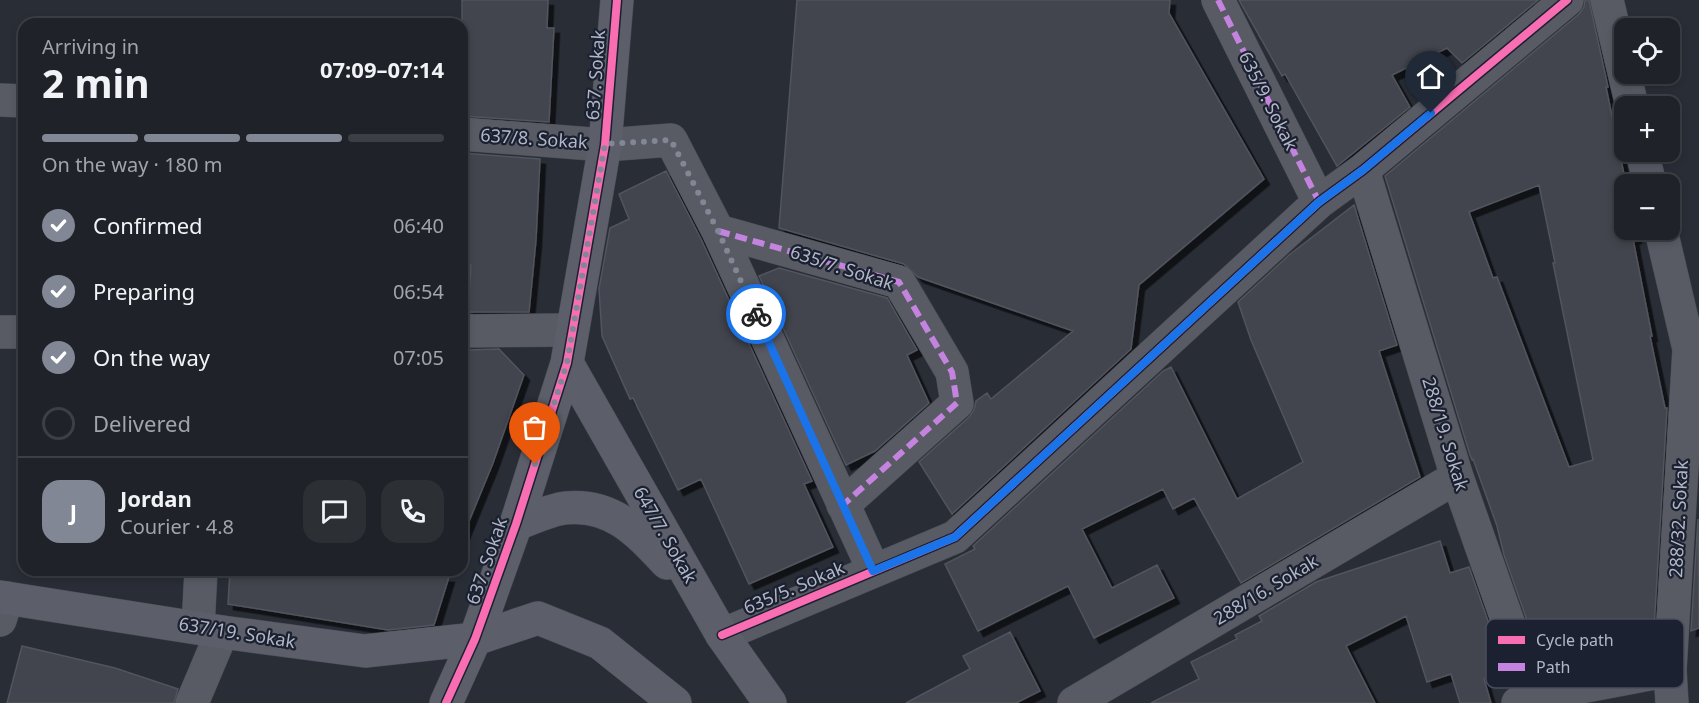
<!DOCTYPE html>
<html lang="en">
<head>
<meta charset="utf-8">
<style>
  body { margin:0; font-family:"Noto Sans",sans-serif; background:#2c2f34; color:#f1f3f6; height:100vh; display:flex; flex-direction:column; font-size:22px; white-space:nowrap }
  * { box-sizing:border-box; margin:0 }
  p { font-size:20px; color:#a1a4a8 }
  .icon { flex:none; width:33px; height:33px; fill:none; stroke:currentColor; stroke-width:2; stroke-linecap:round; stroke-linejoin:round }
  .map { position:relative; flex:1; overflow:hidden }
  .side { position:absolute; left:18px; top:18px; width:450px; height:558px; display:flex; flex-direction:column; background:#1f2228; border-radius:18px; box-shadow:0 3px 9px #0003,0 0 0 2px #3c3f45 }
  .side>* { flex:none }
  .buttons { position:absolute; left:1614px; top:18px; display:grid; gap:12px }
  .buttons a { display:grid; place-items:center; width:66px; height:66px; border-radius:12px; background:#1f2228; box-shadow:0 3px 9px #0003,0 0 0 2px #3c3f45; font-size:30px }
  .pin { position:absolute; display:grid; place-items:center; width:51px; height:51px; color:#fff; margin:-62px -26px; border-radius:50% 50% 50% 0; rotate:-45deg; box-shadow:0 0 6px #0007 }
  .pin .icon { rotate:45deg }
  .courier { position:absolute; display:grid; place-items:center; width:60px; height:60px; margin:-30px; border:4px solid #1a73e8; border-radius:50%; background:#fff; color:#222; box-shadow:0 2px 8px #0007 }
  .headline em { font-style:normal; font-weight:700 }
  .headline div { display:flex; flex-direction:column-reverse }
  .headline { display:flex; align-items:center; justify-content:space-between; height:102px; padding:0 24px }
  h1 { font-size:39px; font-weight:700; line-height:45px }
  .bar { display:grid; grid-template-columns:repeat(4,1fr); gap:9px 6px; align-content:center; height:72px; padding:0 24px }
  .bar i { height:8px; border-radius:4px; background:#3c3f45 }
  .bar .selected { background:#828795 }
  .bar p { grid-column:span 4 }
  .line { display:flex; align-items:center; gap:15px; padding:0 24px; border-top:2px solid #3c3f45 }
  .line div { flex:1 }
  .round { display:grid; place-items:center; flex:none; width:63px; height:63px; border-radius:18px; background:#2c2f34 }
  ol { padding:0 24px; list-style:none }
  li { display:flex; align-items:center; gap:18px; height:66px }
  li p { margin-inline-start:auto }
  li .icon { padding:6px; border-radius:50%; background:#828795; color:#fff; stroke-width:4 }
  li:last-child { color:#a1a4a8 }
  li i { width:33px; height:33px; border:3px solid #3c3f45; border-radius:50% }
  .map>svg:first-child { display:block }
  .building { fill:#42454d; stroke:#51545e; stroke-width:1.5; fill-rule:evenodd; filter:url(#shadow) }
  .lines { fill:none; stroke-linecap:round; stroke-linejoin:round }
  .street-casing { stroke:#45484f; stroke-width:34 }
  .secondary-casing { stroke:#45484f; stroke-width:34 }
  .street { stroke:#585b64; stroke-width:33 }
  .secondary { stroke:#5c5f69; stroke-width:33 }
  .quiet { stroke:#c483df; stroke-width:6; stroke-dasharray:12 6; stroke-linecap:butt }
  .cycleway-casing { stroke:#1c2131; stroke-width:11 }
  .cycleway { stroke:#f96db3; stroke-width:8 }
  .done { stroke:#828795; stroke-width:6; stroke-dasharray:0 10.8 }
  .route { stroke:#1a73e8; stroke-width:8 }
  .labels { text-anchor:middle; stroke-width:4.5; stroke-linejoin:round; paint-order:stroke }
  .street-label { font-size:18px; fill:#b2b7c8; stroke:#1c2131 }
  .key { fill:#1c2131; stroke:#494e5e; stroke-width:1.5 }
  .key-label { font-size:16px; fill:#b2b7c8 }
</style>
</head>
<body>
<div class="map">
<svg width="1699" height="703" viewBox="0 0 1699 703">
  <defs>
    <filter id="shadow"><feDropShadow dx="5.5" dy="5.5" stdDeviation="0" flood-color="#0009"/></filter>
  </defs>
  <rect width="100%" height="100%" fill="#292d36"/>
  <path class="building" d="M462 0H548L547 28H554L549 122 462 116Z
    M797 0H1170L1169 13 1264 179 1139 285 1131 349 952 514 919 462 969 417 974 410 976 401 987 393 991 399 1073 331 918 277 904 264 779 228Z
    M1239 0H1538L1462 63 1447 48 1392 75 1410 107 1337 166 1285 74 1282 76Z
    M1585 0H1589L1608 87H1606L1626 184 1624 230H1635L1636 238 1633 239 1652 336H1650L1665 408H1667L1653 646 1613 662 1585 667 1579 648 1541 660 1504 555 1497 526 1473 459 1472 460 1470 455 1385 176 1579 14 1584 7ZM1539 185 1555 263H1553L1593 460 1569 467 1497 277 1493 278 1469 212Z
    M462 153 540 159 536 240 529 312H468L471 265 462 264Z
    M666 171 701 239 812 481 804 484 833 547 749 584 701 479 678 490 633 398 630 399 602 336 599 289 610 228 629 219 619 194Z
    M1354 205 1397 345 1379 351 1420 477 1241 583 1194 498 1173 509 1163 489 1082 529 1112 588 1157 565 1174 598 1094 638 1068 586 978 631 945 564 975 549 973 546 1163 371 1171 367 1237 499 1303 462 1251 340 1238 302 1289 255Z
    M779 268 887 298 917 350 907 355 929 403 875 451 846 465 759 276Z
    M499 349 524 375 493 463 463 536 462 356 466 357V350Z
    M1698 519 1699 628 1691 631Z
    M1440 541 1450 573 1469 567 1506 672 1484 679 1491 703H1460L1451 674 1427 682 1406 616 1346 646 1375 703H1151L1199 679 1191 662 1237 639 1235 635 1262 621 1259 616 1316 582Z
    M230 570H328L449 577 434 625 388 630 228 604Z
    M1010 632 1040 691 1016 703H906L970 669 963 656Z
    M22 646 115 668 178 689 174 703H7Z"/>
  <g class="lines">
    <g class="street-casing">
      <path id="street" d="M1218 0 1319 202
        M1607 0 1632 106
        M0 100 24 101
        M462 134 605 145 671 140 718 231 874 571
        M1642 152 1650 184
        M1363 170 1457 477 1534 696
        M1661 230 1689 349 1670 670 1672 703
        M718 231 899 282 952 372 957 403 843 505
        M462 331 572 330
        M0 332H24
        M0 620 7 598
        M198 627 201 570
        M722 635 955 537 1319 202 1363 170 1567 0
        M192 703 222 632
        M1074 703 1457 477
        M1518 703 1534 696 1670 670"/>
    </g>
    <g class="secondary-casing">
      <path id="secondary" d="M567 363 722 635 770 703
        M516 524C531 519 549 510 565 508 612 503 638 532 667 563
        M0 597 222 632 365 651 475 639 538 618 600 643 675 703
        M446 703 475 639 516 524 567 363 605 145 617 0"/>
    </g>
    <use href="#street" class="street"/>
    <use href="#secondary" class="secondary"/>
    <path class="quiet" d="M1218 0 1319 202
      M718 231 899 282 952 372 957 403 843 505"/>
    <g class="cycleway-casing">
      <path id="cycleway" d="M722 635 955 537 1319 202 1363 170 1567 0
        M446 703 475 639 516 524 567 363 605 145 617 0"/>
    </g>
    <use href="#cycleway" class="cycleway"/>
  </g>
  <g class="lines">
    <path class="done" d="M535 464 567 363 605 144 671 140 718 231 756 314"/>
    <path class="route" d="M756 314 873 571 955 537 1319 202 1363 170 1431 113"/>
  </g>
  <g class="labels">
    <g class="street-label">
      <text transform="translate(596 75) rotate(-86)" y="6">637. Sokak</text>
      <text transform="translate(1268 101) rotate(63)" y="6">635/9. Sokak</text>
      <text transform="translate(534 139) rotate(4)" y="6">637/8. Sokak</text>
      <text transform="translate(842 268) rotate(18)" y="6">635/7. Sokak</text>
      <text transform="translate(1445 434) rotate(73)" y="6">288/19. Sokak</text>
      <text transform="translate(1679 519) rotate(-87)" y="6">288/32. Sokak</text>
      <text transform="translate(665 535) rotate(60)" y="6">647/7. Sokak</text>
      <text transform="translate(487 561) rotate(-71)" y="6">637. Sokak</text>
      <text transform="translate(794 588) rotate(-23)" y="6">635/5. Sokak</text>
      <text transform="translate(1266 590) rotate(-31)" y="6">288/16. Sokak</text>
      <text transform="translate(237 633) rotate(9)" y="6">637/19. Sokak</text>
    </g>
  </g>
  <rect x="1486" y="619" width="198" height="69" rx="9" class="key"/>
  <rect x="1498" y="636" width="27" height="8" fill="#f96db3"/>
  <rect x="1498" y="663" width="27" height="8" fill="#c483df"/>
  <g class="key-label">
    <text x="1536" y="646">Cycle path</text>
    <text x="1536" y="673">Path</text>
  </g>
</svg>
<div class="buttons">
<a><svg class="icon" aria-label="locate" viewBox="0 0 24 24"><circle cx="12" cy="12" r="6"/><path d="M12 2v4M12 18v4M2 12h4M18 12h4"/></svg></a>
<a>+</a>
<a>−</a>
</div>
<div class="pin" style="left:535px;top:464px;background:#ea580c"><svg class="icon" aria-label="bag" viewBox="0 0 24 24"><path d="M5 8h14l-1 12H6zM9 8a3 3 0 0 1 6 0"/></svg></div>
<div class="pin" style="left:1431px;top:113px;background:#1f2937"><svg class="icon" aria-label="home" viewBox="0 0 24 24"><path d="M3 11l9-7 9 7M6 9v11h12V9"/></svg></div>
<div class="courier" style="left:756px;top:314px"><svg class="icon" aria-label="bike" viewBox="0 0 24 24"><circle cx="6" cy="16" r="4"/><circle cx="18" cy="16" r="4"/><path d="M6 16l4-8h5l3 8M10 8l3 8H6M13 5h3"/></svg></div>
<section class="side">
<div class="headline"><div><h1>2 min</h1><p>Arriving in</p></div><em>07:09–07:14</em></div>
<div class="bar"><i class="selected"></i><i class="selected"></i><i class="selected"></i><i></i><p>On the way · 180 m</p></div>
<ol>
<li><svg class="icon" aria-label="check" viewBox="0 0 24 24"><path d="M5 12l5 5 9-10"/></svg>Confirmed<p>06:40</p></li>
<li><svg class="icon" aria-label="check" viewBox="0 0 24 24"><path d="M5 12l5 5 9-10"/></svg>Preparing<p>06:54</p></li>
<li><svg class="icon" aria-label="check" viewBox="0 0 24 24"><path d="M5 12l5 5 9-10"/></svg>On the way<p>07:05</p></li>
<li><i></i>Delivered</li>
</ol>
<div class="line" style="height:108px"><b class="round" style="background:#828795;color:#fff">J</b><div><b>Jordan</b><p>Courier · 4.8</p></div><a class="round"><svg class="icon" aria-label="chat" viewBox="0 0 24 24"><path d="M4 5h16v11H9l-5 4z"/></svg></a><a class="round"><svg class="icon" aria-label="phone" viewBox="0 0 24 24"><path d="M5 4h4l2 5-3 2q2 4 5 5l2-3 5 2v4C11 20 4 13 5 4z"/></svg></a></div>
</section>
</div>
</body>
</html>
